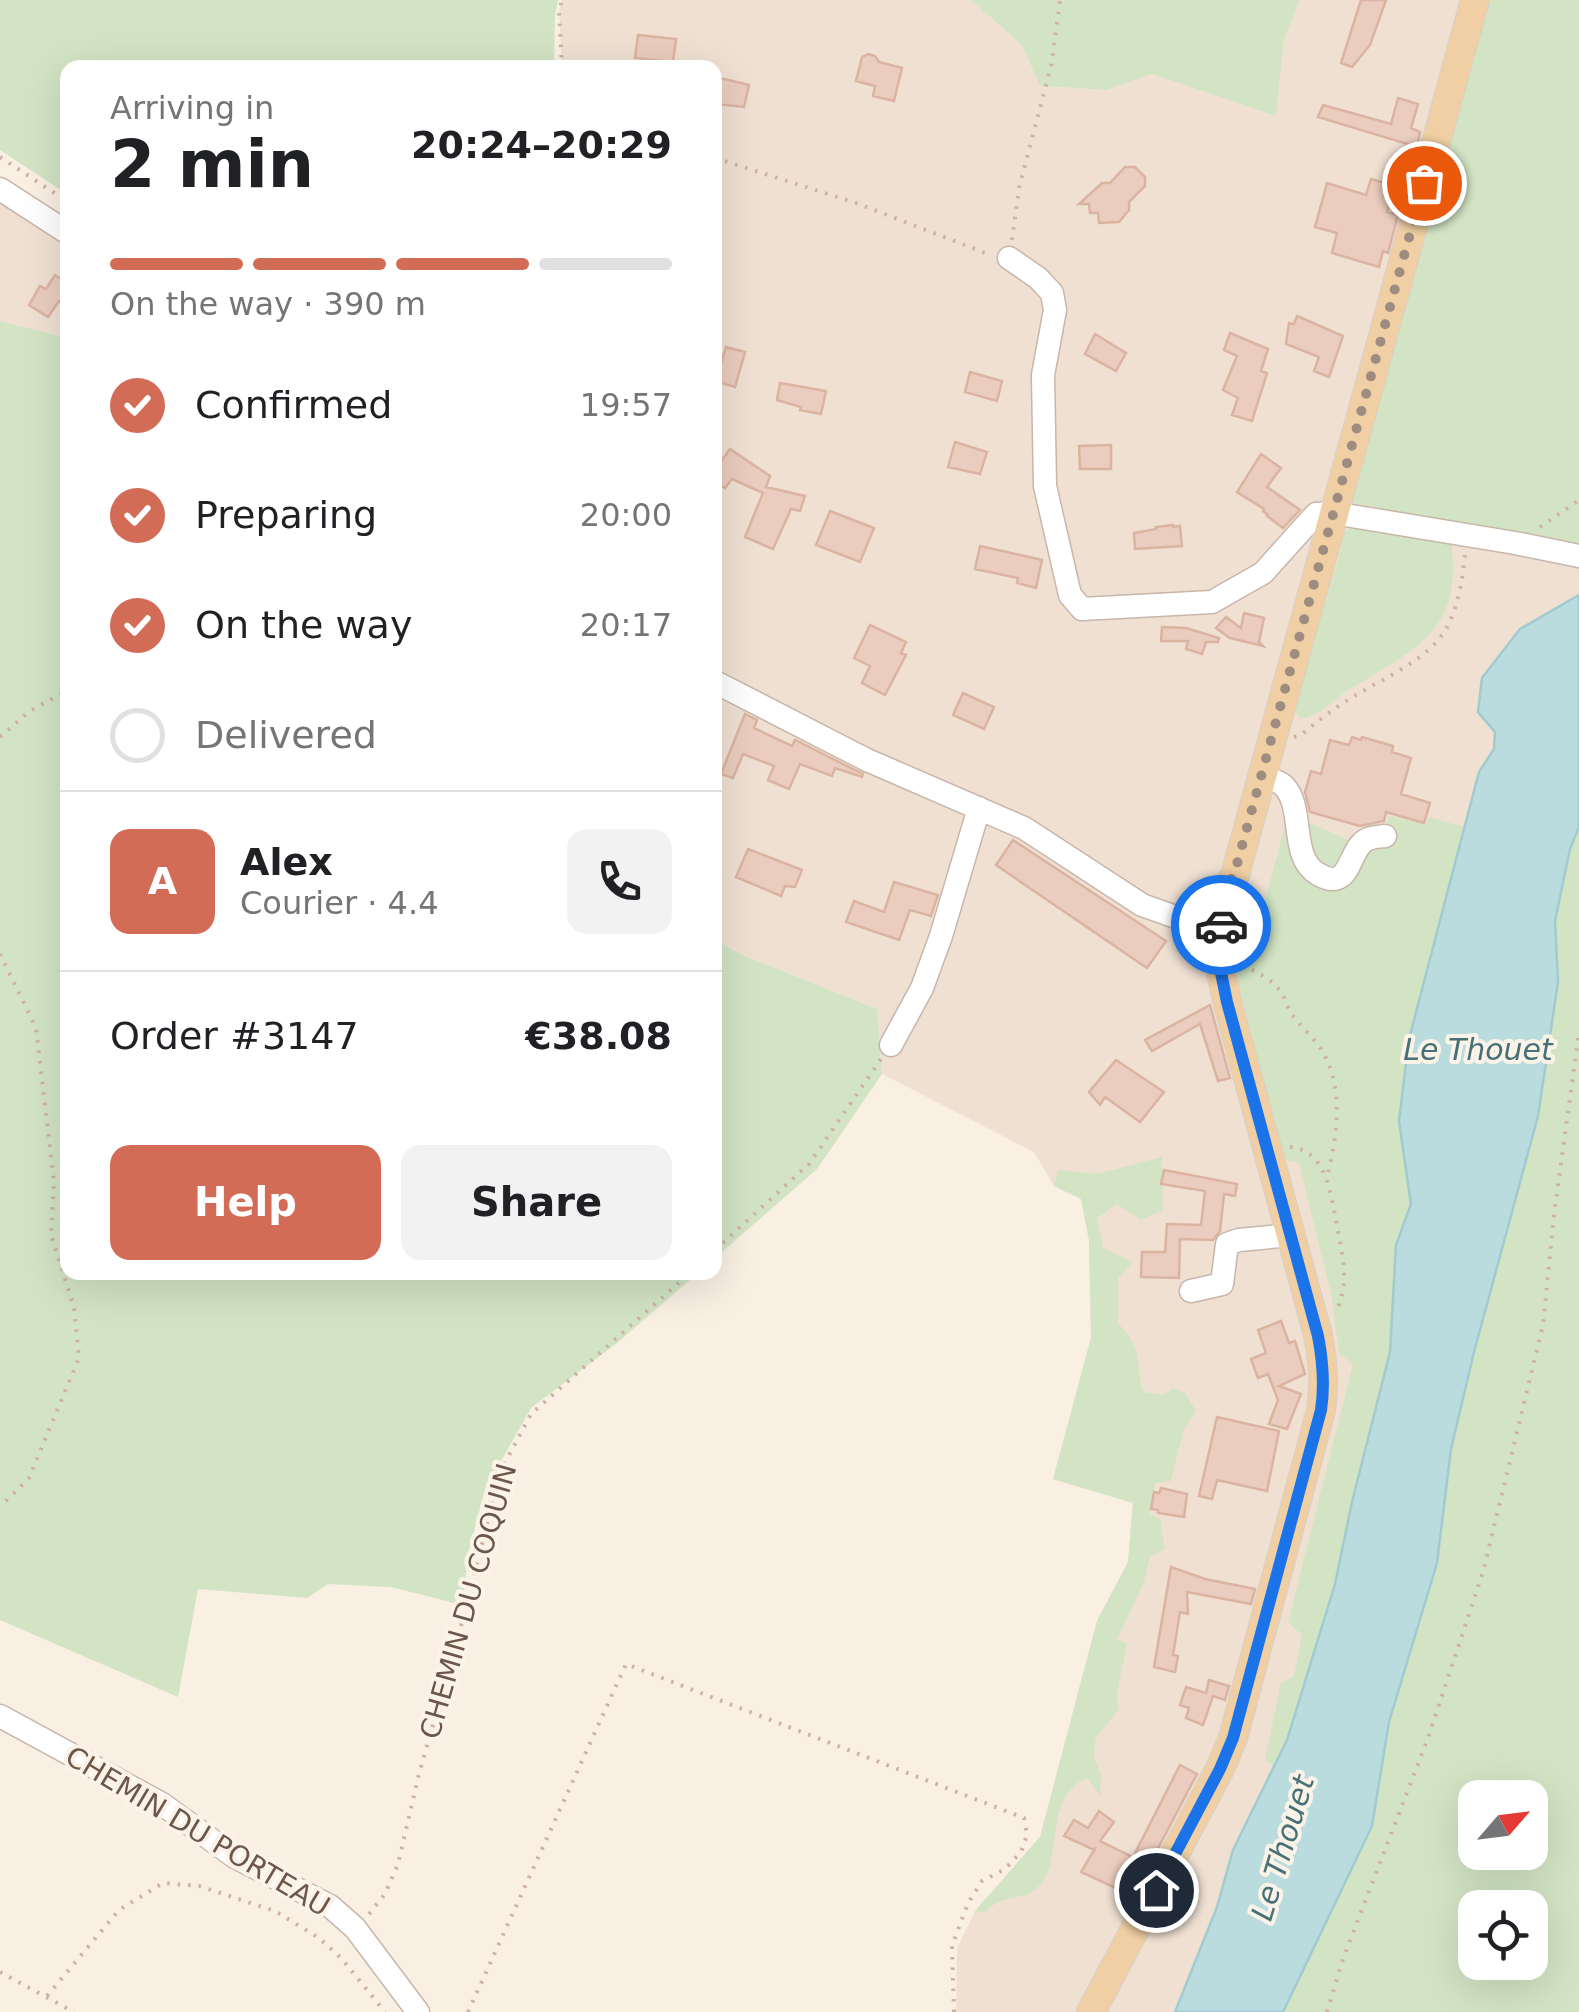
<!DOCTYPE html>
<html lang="en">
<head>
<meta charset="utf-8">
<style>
  body { margin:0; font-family:"DejaVu Sans",sans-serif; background:#f2f2f2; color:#202124; height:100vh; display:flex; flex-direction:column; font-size:38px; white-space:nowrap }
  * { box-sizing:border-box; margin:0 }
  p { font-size:32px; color:#757577 }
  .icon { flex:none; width:55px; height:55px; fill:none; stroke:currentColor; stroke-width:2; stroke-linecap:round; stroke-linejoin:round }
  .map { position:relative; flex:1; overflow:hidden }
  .side { position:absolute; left:60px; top:60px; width:662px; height:1220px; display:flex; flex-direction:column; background:#fff; border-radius:20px; box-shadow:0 10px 40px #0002 }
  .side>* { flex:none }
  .needle { width:65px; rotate:62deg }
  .tools { position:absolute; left:1458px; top:1780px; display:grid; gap:20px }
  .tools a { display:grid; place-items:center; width:90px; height:90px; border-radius:20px; background:#fff; box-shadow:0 10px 40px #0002; font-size:50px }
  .pin { position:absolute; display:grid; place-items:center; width:85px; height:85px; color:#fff; margin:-42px; border:5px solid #fff; border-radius:50%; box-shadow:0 2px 10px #0007 }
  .courier { position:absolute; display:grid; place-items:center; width:100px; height:100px; margin:-50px; border:8px solid #1a73e8; border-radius:50%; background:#fff; color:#222; box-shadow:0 2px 12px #0007 }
  .headline em { font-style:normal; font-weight:700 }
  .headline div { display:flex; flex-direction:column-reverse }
  .headline { display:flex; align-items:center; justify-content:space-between; height:170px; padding:0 50px }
  h1 { font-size:65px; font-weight:700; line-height:75px }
  .bar { display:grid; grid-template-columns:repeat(4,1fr); gap:15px 10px; align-content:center; height:120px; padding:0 50px }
  .bar i { height:12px; border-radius:8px; background:#e0e0e0 }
  .bar .selected { background:#d36c57 }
  .bar p { grid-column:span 4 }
  .line { display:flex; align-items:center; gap:25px; padding:0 50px; border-top:2px solid #e0e0e0 }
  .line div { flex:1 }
  .round { display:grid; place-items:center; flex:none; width:105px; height:105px; border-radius:20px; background:#f2f2f2 }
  ol { padding:0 50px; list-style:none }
  li { display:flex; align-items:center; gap:30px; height:110px }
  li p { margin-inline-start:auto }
  li .icon { padding:10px; border-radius:50%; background:#d36c57; color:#fff; stroke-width:4 }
  li:last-child { color:#757577 }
  li i { width:55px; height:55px; border:5px solid #e0e0e0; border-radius:50% }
  .primary-button { display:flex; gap:20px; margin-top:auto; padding:20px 50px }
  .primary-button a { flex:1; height:115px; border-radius:20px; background:#d36c57; color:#fff; font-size:40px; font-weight:700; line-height:115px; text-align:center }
  .primary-button a+a { background:#f2f2f2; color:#202124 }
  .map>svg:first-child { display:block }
  .residential { fill:#efe0d2 }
  .green { fill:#d2e4c4; fill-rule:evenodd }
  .water { fill:#badcdf; stroke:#a2cbd0; stroke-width:2.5 }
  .building { fill:#eacdbe; stroke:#dbb4a1; stroke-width:2.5 }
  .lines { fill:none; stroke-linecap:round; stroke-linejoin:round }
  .minor-casing { stroke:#c8b6ab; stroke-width:25 }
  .major-casing { stroke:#d6d0cd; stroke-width:30 }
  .path { stroke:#cfb1a2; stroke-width:4; stroke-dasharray:2.5 8; stroke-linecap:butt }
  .minor { stroke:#fff; stroke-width:22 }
  .major { stroke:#efcfa3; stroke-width:28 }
  .done { stroke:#9e8c81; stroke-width:10; stroke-dasharray:0 18 }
  .route { stroke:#1a73e8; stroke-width:12 }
  .labels { text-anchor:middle; stroke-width:8; stroke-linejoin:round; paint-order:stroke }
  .street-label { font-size:28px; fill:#6d564c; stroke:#fcf3e8 }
  .water-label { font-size:30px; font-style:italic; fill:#467277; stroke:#fcf3e8 }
</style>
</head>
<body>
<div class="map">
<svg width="1579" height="2012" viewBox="0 0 1579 2012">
  <rect width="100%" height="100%" fill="#f9efe3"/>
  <path class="residential" d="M562 0H971L1022 45 1041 86 1106 90 1152 74 1276 116 1284 38 1300 0H1480L1349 502 1579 547V595L1520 629 1495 732 1494 749 1479 772 1411 1204 1396 1245 1287 1740 1233 1850 1217 1907 1175 2012H956L957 1949 975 1911 1040 1837 1097 1621 1128 1562 1133 1503 1053 1479 1091 1338 1089 1240 1081 1199 1054 1186 1034 1152 882 1074 877 1009 743 955 715 940V68H562L559 11Z
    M0 189 67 233V338L0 321Z"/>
  <path class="green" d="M0 0H558L555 16 554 67 68 68 67 194 0 150Z
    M971 0H1300L1284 39 1276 116 1152 74 1106 90 1040 86 1022 45Z
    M1480 0H1579V547L1348 502Z
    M0 321 67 338 68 1272 698 1273 617 1343 531 1408 485 1489 468 1554 462 1605 391 1587 328 1584 307 1598 198 1589 178 1697 0 1620Z
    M1353 527 1451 542C1464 631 1414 650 1348 690 1334 699 1317 718 1301 718L1293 710 1338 561 1344 532Z
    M1389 816 1426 824 1429 817 1464 827 1409 1039 1399 1121 1411 1204 1396 1245 1390 1352 1352 1502 1335 1584 1287 1740 1274 1766 1265 1760 1281 1683 1294 1676 1302 1635 1288 1622 1353 1364 1339 1353 1332 1298 1299 1163 1284 1160 1238 981 1235 950 1242 927 1237 899 1265 900 1286 822 1319 883 1384 831Z
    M1301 819 1353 842 1340 870 1314 866Z
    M1579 827V2012H1283L1372 1826 1389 1722 1474 1352 1538 1116 1558 982 1555 921 1570 848ZM1475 1798H1530V1852H1475ZM1475 1908H1530V1962H1475Z
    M715 940 743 955 877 1009 882 1074 817 1169 715 1258Z
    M1162 1157 1163 1210 1141 1220 1117 1204 1097 1218 1103 1248 1133 1262 1118 1278V1323C1126 1332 1133 1340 1136 1351 1140 1365 1138 1379 1144 1392L1163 1395 1173 1388 1185 1393 1196 1411 1184 1428 1171 1481 1155 1483 1149 1514 1160 1519 1165 1549 1150 1557 1144 1582 1117 1640 1127 1644 1117 1693 1118 1710 1095 1739 1094 1758 1101 1775 1100 1796 1087 1778C1043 1797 1064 1857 1040 1885 1029 1897 1017 1896 1004 1900 996 1902 989 1908 983 1913L975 1911 1040 1837 1097 1621 1128 1562 1133 1503 1053 1479 1091 1338 1089 1240 1081 1199 1054 1186 1058 1170 1096 1174Z"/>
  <path class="water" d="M1579 595V827L1570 849 1555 921 1558 982 1538 1116 1474 1352 1451 1449 1437 1563 1389 1722 1372 1826 1283 2012H1175L1217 1907 1233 1850 1287 1740 1335 1584 1352 1502 1390 1352 1396 1245 1411 1204 1399 1121 1409 1039 1479 772 1494 749 1495 732 1478 712 1482 678 1520 629Z"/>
  <path class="building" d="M1361 0H1386L1370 45 1352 67 1341 63Z
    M638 35 676 39 673 62 635 58Z
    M868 54 875 56 879 62 902 68 894 101 873 96 875 86 856 81 862 57Z
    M720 78 749 85 744 107 715 104Z
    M1398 98 1418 104 1411 128 1420 132 1417 147 1318 117 1323 105 1391 124Z
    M1125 167H1135L1145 177V186L1129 202V210L1119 222 1099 223 1098 213H1090L1089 204H1079L1102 183H1110Z
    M1371 179 1395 186 1387 212 1398 215 1388 253 1383 251 1379 267 1332 253 1337 233 1315 227 1327 183 1366 195Z
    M55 275 68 283V306L59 301 48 317 29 305 40 286 46 289Z
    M1297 316 1343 336 1329 377 1314 371 1319 357 1286 344 1289 323 1294 324Z
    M1230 333 1268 349 1261 371 1267 373 1252 421 1232 415 1238 398 1223 390 1237 356 1224 350Z
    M1095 334 1126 353 1116 371 1085 354Z
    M726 347 745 352 735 387 715 381V362L721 364Z
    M970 372 1002 381 997 401 965 392Z
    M780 383 826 391 821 414 800 410 801 407 777 400Z
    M955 442 987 452 980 474 948 467Z
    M1111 445V469H1080L1079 446Z
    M730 449 770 476 766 487 805 496 800 511 791 509 773 549 745 537 763 493 732 479 725 488 715 482V470Z
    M1261 454 1281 468 1267 487 1300 510 1283 528 1267 516 1268 515 1263 511 1264 509 1237 492Z
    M830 511 874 528 860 562 816 545Z
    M1173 525V527L1180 526 1182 546 1135 549 1134 533 1156 529V527Z
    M980 546 1042 560 1036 588 1017 583 1018 578 975 569Z
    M1244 613 1264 618 1259 642 1263 646 1230 638 1216 628 1226 617 1241 628Z
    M870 625 906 642 901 653 906 655 885 695 862 683 870 666 854 658Z
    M1162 627 1186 628 1219 638 1218 642H1206L1202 654 1186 649 1188 641H1161Z
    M963 693 994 707 984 729 953 715Z
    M745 714 757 720 754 728 792 746 795 740 863 774 862 777 835 768 832 776 800 764 789 789 768 780 774 766 743 754 733 778 721 774Z
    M1352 737 1361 740 1362 737 1393 746 1392 752 1411 758 1401 794 1430 803 1424 823 1386 812 1384 821 1360 826 1310 812 1305 792 1311 771 1321 774 1330 740 1349 745Z
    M1013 840 1166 941 1147 968 996 865Z
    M748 849 802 870 795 887 785 886 781 896 736 877Z
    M894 882 938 895 931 916 910 910 899 940 846 922 854 901 884 912Z
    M1210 1005 1230 1078 1218 1081 1200 1024 1152 1051 1145 1040Z
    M1116 1060 1164 1092 1140 1122 1105 1097 1100 1105 1089 1092Z
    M1164 1170 1237 1184 1235 1196 1224 1194 1220 1231 1213 1240 1180 1239 1179 1278 1141 1277 1142 1252H1165L1167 1224 1201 1225 1205 1191 1161 1184Z
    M1281 1321 1289 1343 1295 1341 1305 1374 1279 1386 1301 1394 1287 1429 1269 1424 1278 1400 1268 1374 1258 1378 1251 1359 1266 1353 1258 1330Z
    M1217 1417 1279 1431 1267 1491 1217 1480 1212 1499 1199 1496Z
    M1161 1488 1187 1494 1184 1517 1158 1513V1510L1151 1509 1154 1492 1159 1493Z
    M1171 1567 1205 1579 1255 1589 1251 1604 1187 1592 1188 1614 1180 1612 1173 1655 1178 1656 1175 1672 1154 1667Z
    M1209 1680 1229 1686 1225 1700 1213 1696 1203 1725 1186 1718 1189 1708 1180 1705 1186 1687 1206 1693Z
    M1180 1765 1197 1774 1133 1896 1081 1872 1096 1847 1094 1850 1064 1836 1074 1820 1088 1828 1099 1811 1114 1822 1100 1841 1133 1857Z"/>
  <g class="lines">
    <g class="minor-casing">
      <path id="minor" d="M0 189 68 233
        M1009 258 1038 278 1052 293 1055 310 1043 375 1045 486 1070 595 1082 609 1212 602 1263 573 1316 514 1333 513 1515 543 1579 556
        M715 682 867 760 1024 828 1142 905 1187 921
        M1263 777C1270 779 1279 781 1284 786 1305 808 1289 858 1318 874 1349 892 1348 856 1362 843 1368 837 1377 837 1385 836
        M891 1045 922 988 941 936 979 808
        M1191 1291 1222 1284 1227 1244 1239 1240 1291 1235
        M0 1716 162 1804 235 1857 330 1906 355 1928 418 2012"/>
    </g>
    <g class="major-casing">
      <path id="major" d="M1187 922a17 17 0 1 1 34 0a17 17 0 1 1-34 0Z
        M1213 906 1235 875 1475 0
        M1091 2012 1220 1769 1233 1738 1321 1410C1325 1384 1323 1362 1318 1335L1227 1001 1220 968 1209 938"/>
    </g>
    <path class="path" d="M562 68 559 11 562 0
      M0 157 68 202
      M715 158 856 203 988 254
      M1012 240 1019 188 1052 62 1060 0
      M1540 527 1579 500
      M0 737 30 711 68 690
      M1294 737 1301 735C1319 720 1338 705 1358 694 1389 675 1433 658 1449 623 1459 602 1463 577 1465 554
      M0 954 36 1028 54 1182 51 1235 74 1307 79 1358 29 1478 0 1507
      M1242 966C1256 971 1273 980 1281 992 1285 998 1287 1006 1291 1013 1300 1026 1312 1036 1321 1049 1345 1088 1337 1136 1327 1178
      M1290 1147C1326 1150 1330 1192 1336 1220 1339 1238 1344 1257 1344 1275 1345 1289 1340 1301 1336 1314
      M715 1250 809 1164 881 1059
      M369 1914 385 1894 398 1864 419 1774 465 1612 500 1472 531 1414 691 1272
      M0 1972 74 2012
      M47 1996 119 1910 163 1883 199 1886 275 1911 319 1938 342 1959 385 2012
      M468 2012 626 1664 1024 1818 1027 1835 1021 1852 1005 1869 982 1881 968 1903 952 1946 954 2012
      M1327 2012 1343 1959 1428 1738 1483 1572 1543 1325 1554 1215 1579 1032"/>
    <use href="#minor" class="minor"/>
    <use href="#major" class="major"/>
  </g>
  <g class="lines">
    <path class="done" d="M1221 925 1220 915 1213 906 1234 875 1424 183"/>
    <path class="route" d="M1156 1890 1220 1769 1233 1738 1321 1410C1325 1384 1323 1362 1318 1336L1227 1002 1220 968 1209 938 1219 932 1221 925"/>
  </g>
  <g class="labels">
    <g class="street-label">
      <text transform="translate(468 1601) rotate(-74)" y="10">CHEMIN DU COQUIN</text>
      <text transform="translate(198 1831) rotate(31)" y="10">CHEMIN DU PORTEAU</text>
    </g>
    <g class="water-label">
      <text x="1478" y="1060">Le Thouet</text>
      <text transform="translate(1283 1848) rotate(-73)" y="10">Le Thouet</text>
    </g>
  </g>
</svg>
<div class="tools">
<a><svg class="needle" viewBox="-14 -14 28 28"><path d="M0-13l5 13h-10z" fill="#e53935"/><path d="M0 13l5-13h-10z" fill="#757577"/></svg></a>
<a><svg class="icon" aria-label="locate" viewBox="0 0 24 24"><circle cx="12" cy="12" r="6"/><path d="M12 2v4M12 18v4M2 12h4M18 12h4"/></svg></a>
</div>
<div class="pin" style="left:1424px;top:183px;background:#ea580c"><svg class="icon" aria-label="bag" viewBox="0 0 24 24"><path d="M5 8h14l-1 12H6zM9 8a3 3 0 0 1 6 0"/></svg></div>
<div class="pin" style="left:1156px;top:1890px;background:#1f2937"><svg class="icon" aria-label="home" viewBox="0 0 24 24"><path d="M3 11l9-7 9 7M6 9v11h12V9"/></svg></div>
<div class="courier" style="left:1221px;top:925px"><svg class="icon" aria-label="car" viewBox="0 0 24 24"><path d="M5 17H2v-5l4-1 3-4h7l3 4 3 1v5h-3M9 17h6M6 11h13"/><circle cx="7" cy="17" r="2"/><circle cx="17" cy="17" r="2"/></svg></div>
<section class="side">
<div class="headline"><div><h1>2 min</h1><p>Arriving in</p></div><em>20:24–20:29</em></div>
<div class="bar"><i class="selected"></i><i class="selected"></i><i class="selected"></i><i></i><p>On the way · 390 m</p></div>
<ol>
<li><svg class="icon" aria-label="check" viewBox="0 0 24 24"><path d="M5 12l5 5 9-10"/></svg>Confirmed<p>19:57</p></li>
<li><svg class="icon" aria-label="check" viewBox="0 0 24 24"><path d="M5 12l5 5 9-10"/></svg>Preparing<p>20:00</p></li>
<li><svg class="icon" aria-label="check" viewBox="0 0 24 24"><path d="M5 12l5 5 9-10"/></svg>On the way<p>20:17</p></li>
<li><i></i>Delivered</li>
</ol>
<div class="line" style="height:180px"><b class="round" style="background:#d36c57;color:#fff">A</b><div><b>Alex</b><p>Courier · 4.4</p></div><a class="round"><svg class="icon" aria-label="phone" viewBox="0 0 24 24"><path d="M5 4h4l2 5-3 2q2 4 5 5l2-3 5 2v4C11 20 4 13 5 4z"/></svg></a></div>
<div class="line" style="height:130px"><div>Order #3147</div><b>€38.08</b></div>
<div class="primary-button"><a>Help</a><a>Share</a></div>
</section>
</div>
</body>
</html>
